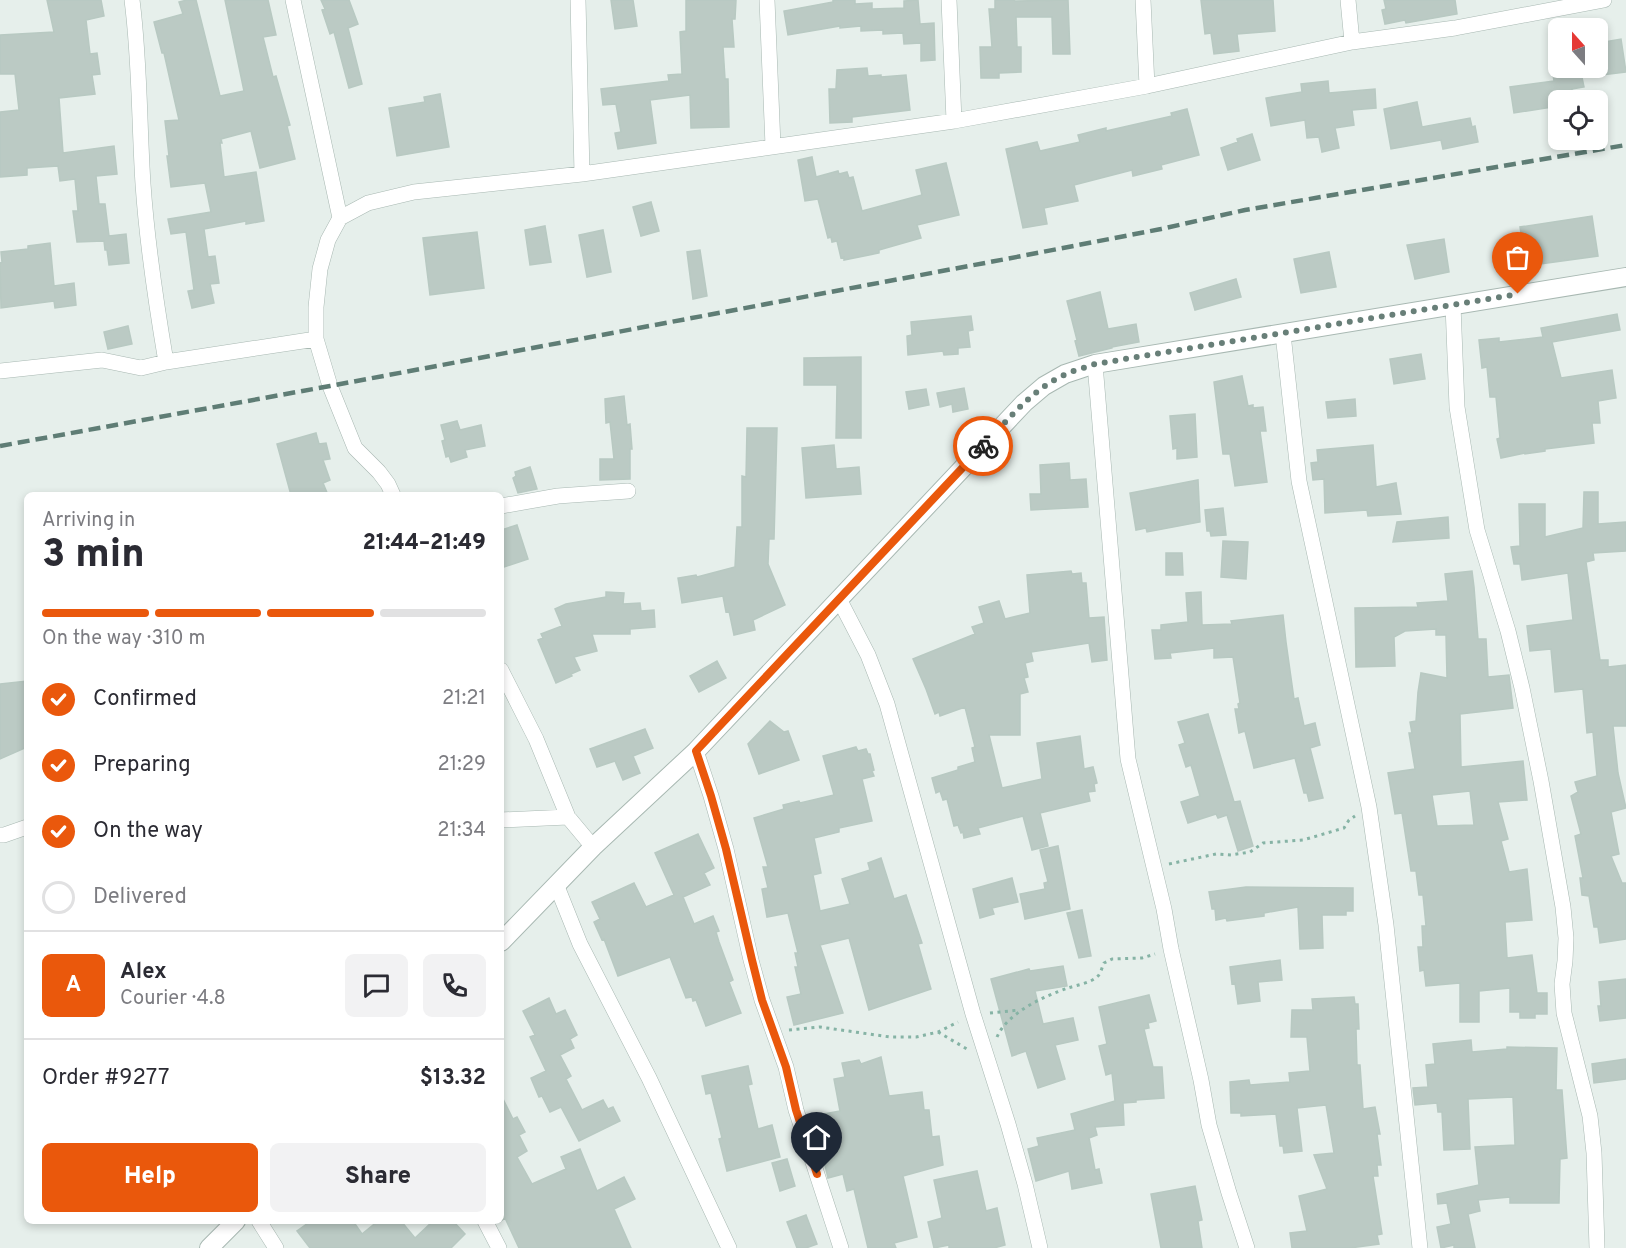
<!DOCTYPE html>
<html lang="en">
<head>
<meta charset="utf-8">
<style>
  body { margin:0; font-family:Overpass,sans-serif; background:#f2f2f3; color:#2b2b33; height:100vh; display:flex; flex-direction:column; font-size:22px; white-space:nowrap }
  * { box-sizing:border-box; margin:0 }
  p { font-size:20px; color:#7c7c81 }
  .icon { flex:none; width:33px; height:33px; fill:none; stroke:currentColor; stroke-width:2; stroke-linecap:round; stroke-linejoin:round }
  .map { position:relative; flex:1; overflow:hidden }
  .sheet { position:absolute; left:24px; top:492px; width:480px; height:732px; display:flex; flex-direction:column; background:#fff; border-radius:9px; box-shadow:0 3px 9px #0003 }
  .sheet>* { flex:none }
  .needle { width:39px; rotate:339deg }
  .controls { position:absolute; left:1548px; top:18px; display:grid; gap:12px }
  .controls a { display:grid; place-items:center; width:60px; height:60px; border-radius:9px; background:#fff; box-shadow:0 3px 9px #0003; font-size:30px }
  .pin { position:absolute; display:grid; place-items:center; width:51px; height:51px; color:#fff; margin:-62px -26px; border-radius:50% 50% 50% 0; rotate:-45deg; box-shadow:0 0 6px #0007 }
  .pin .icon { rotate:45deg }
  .courier { position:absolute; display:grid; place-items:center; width:60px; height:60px; margin:-30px; border:4px solid #ea580c; border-radius:50%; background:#fff; color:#222; box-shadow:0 2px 8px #0007 }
  .head em { font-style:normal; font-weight:800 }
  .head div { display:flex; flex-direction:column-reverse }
  .head { display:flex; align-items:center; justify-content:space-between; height:102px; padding:0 18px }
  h1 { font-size:39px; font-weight:800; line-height:45px }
  .bar { display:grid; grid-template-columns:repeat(4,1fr); gap:9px 6px; align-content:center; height:72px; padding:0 18px }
  .bar i { height:8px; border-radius:4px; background:#e1e1e2 }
  .bar .selected { background:#ea580c }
  .bar p { grid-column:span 4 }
  .line { display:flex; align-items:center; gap:15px; padding:0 18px; border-top:2px solid #e1e1e2 }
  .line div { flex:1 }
  .round { display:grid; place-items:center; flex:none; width:63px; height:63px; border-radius:9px; background:#f2f2f3 }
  ol { padding:0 18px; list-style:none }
  li { display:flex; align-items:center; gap:18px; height:66px }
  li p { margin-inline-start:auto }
  li .icon { padding:6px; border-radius:50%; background:#ea580c; color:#fff; stroke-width:4 }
  li:last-child { color:#7c7c81 }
  li i { width:33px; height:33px; border:3px solid #e1e1e2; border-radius:50% }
  .action { display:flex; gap:12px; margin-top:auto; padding:12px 18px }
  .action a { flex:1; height:69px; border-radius:9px; background:#ea580c; color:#fff; font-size:24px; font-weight:800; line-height:69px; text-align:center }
  .action a+a { background:#f2f2f3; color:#2b2b33 }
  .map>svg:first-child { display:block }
  .building { fill:#bbcac4; stroke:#b8c9c2; stroke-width:1.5; fill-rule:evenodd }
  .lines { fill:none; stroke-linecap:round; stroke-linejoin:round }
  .minor-casing { stroke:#a8b8b2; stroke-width:16 }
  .tertiary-casing { stroke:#a8b8b2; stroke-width:20 }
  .path { stroke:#86b3a5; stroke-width:3; stroke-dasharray:3 4.5; stroke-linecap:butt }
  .minor { stroke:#fff; stroke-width:15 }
  .tertiary { stroke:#fff; stroke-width:18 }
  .rail { stroke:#5f7d75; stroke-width:4.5; stroke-dasharray:12 6; stroke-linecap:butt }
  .done { stroke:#687f78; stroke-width:6; stroke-dasharray:0 10.8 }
  .route { stroke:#ea580c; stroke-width:8 }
</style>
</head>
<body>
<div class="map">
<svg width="1626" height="1248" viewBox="0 0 1626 1248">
  <rect width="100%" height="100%" fill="#e6efeb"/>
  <path class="building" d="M47 0H101L104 16 86 20 90 54 97 53 100 74 92 75 95 94 59 98 63 153 114 146 117 174 96 176 99 204H105L109 236 126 234 129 263 109 265 107 250H105L104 241 77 242 73 211H78L75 179 60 181 58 166 27 168V175L0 177V112L19 110 15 74H0V35L54 32Z
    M187 0H196L220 96 244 91 225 0H268L276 35 263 37 273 77 276 76 290 125 287 126 295 159 260 168 251 131 221 139 222 143H220L224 177 256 172 264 221 246 224V221L204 229 208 257 215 256 219 283 210 284 214 303 192 308 188 291 194 290 186 232 171 234 168 219 211 212 205 183 171 187 167 156H169L165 121 179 120 164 53H162L154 22 183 14 179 2Z
    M321 0H349L358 24 348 28 362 84 349 88 334 32 330 34 322 10 325 9Z
    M611 0H633L637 26 615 29Z
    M686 0H736L735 19H732L734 47H723L725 79H728L729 127 691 128 690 95 650 100 656 143 618 149 615 133 621 132 616 104 603 105 601 89 669 81 668 75 682 74 680 32 686 31Z
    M833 0H855V4L872 3V9L904 8V1L918 0 920 24 934 23 935 60 921 61V43L904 44 903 33 883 34V30L861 31V26L840 28V26L788 35 784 11 833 2Z
    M995 0H1014L1015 1 1068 0 1070 54H1053L1052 17H1016L1017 47H1021V72L999 73V78H981L980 47H992L989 9H995Z
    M1201 0H1273L1275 31 1237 34 1239 51 1214 54 1211 33 1205 34Z
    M1384 0H1455L1457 14 1406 23 1405 20 1385 24 1382 10 1386 9Z
    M1621 39 1626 72 1602 75 1598 43Z
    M867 68 868 76 881 75V77L906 75 910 110 852 117V122L830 123 829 89H836L837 70Z
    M1552 68H1580L1584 87 1572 89 1573 100H1558V106L1514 113 1510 87 1554 81Z
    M1328 81 1329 93 1375 89 1376 108 1352 110 1354 125 1335 128 1339 148 1322 152 1319 137 1307 138 1305 120 1271 126 1266 98 1302 92 1301 84Z
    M440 94 449 147 397 156 389 108 425 102 424 97Z
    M1417 102 1422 127 1470 118 1472 127 1475 126 1478 142 1443 149 1441 140 1391 149 1384 109Z
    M1187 109 1199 155 1161 165 1162 169 1133 176 1132 170 1074 185 1078 201 1044 208 1047 224 1023 228 1006 149 1037 142 1040 151 1080 142 1078 135 1106 128V131L1172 116 1171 113Z
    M1252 134 1260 160 1228 170 1221 148 1238 142 1237 139Z
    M812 157 816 177 838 171 839 174 847 172 849 178 853 177 862 211 922 195 916 170 946 163 959 215 917 225 921 238 879 250V253L844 260V257L841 258 837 241 832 242 831 237 828 238 818 199 805 201 798 160Z
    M651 202 659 231 641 236 633 207Z
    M1592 216 1598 256 1526 266 1520 227Z
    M545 226 551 262 530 265 525 230Z
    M603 230 611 272 587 277 579 235Z
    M477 232 484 288 430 295 423 238Z
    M1444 239 1449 272 1415 279 1407 245Z
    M50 243 54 286 74 283 76 305 55 308 54 301 1 308 0 263 2 262 1 252 28 249V246Z
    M700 250 707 296 693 299 687 252Z
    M1329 252 1336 287 1301 293 1294 259Z
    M1236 279 1241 297 1195 310 1190 293Z
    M1100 292 1108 329 1136 324 1139 342 1112 347V348L1079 356 1075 341 1077 340 1067 301Z
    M1617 314 1620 330 1552 342 1561 378 1612 370 1616 398 1598 401 1600 423H1592L1594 443 1545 449V451L1525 454V453L1501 458 1497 439 1500 438 1496 397H1490L1487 367 1482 368 1479 340 1499 338V342L1543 337 1541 328Z
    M971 316 973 330 968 331 970 347 958 348V354L944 355 943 351 908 355 907 336 912 335 911 322Z
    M128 326 132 344 108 349 104 332Z
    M1421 354 1425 379 1394 384 1390 359Z
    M861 357V438H836L837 385H804V358Z
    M1242 376 1248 406 1253 405V408L1263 407 1266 431H1260L1267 482 1235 486 1230 454H1223L1214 382Z
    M964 388 968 409 953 412 952 404 940 407 937 393Z
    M926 389 929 405 909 409 906 392Z
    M624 396 627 425 630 424 632 449H630V479L600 480V459H614L610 422 606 423 605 399Z
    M1355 399 1356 416 1328 418 1326 402Z
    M1195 414 1197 457 1177 459V448L1173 449 1170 416Z
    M457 421 460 430 481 425 485 446 465 450 467 457 451 462 449 456 446 457 442 441 445 440 441 425Z
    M747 428H777L774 539H769L768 564 785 605 753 620 755 630 734 635 729 611 726 612 723 596 682 603 678 578 696 575 697 577 735 567 737 527H742V476L746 477Z
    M316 433 319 444 326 443 330 459 323 460 330 480 323 483 328 495H291L277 444Z
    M834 445 836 469 859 467 861 494 806 498 802 448Z
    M1373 445 1376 487 1396 483 1401 514 1368 516 1367 510 1325 513 1324 479 1313 480 1311 463 1318 462 1317 450Z
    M1069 463 1070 480 1086 479 1088 507 1031 510 1030 494H1041L1040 465Z
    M530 467 537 489 518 493 513 478 516 476 515 472Z
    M1198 480 1200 522 1147 532 1146 528 1136 530 1130 493Z
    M1584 492H1598V524L1626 522V551L1593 553 1594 560 1586 562 1600 660H1608V667L1626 665V726H1613L1618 773 1626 808 1611 812 1619 854 1611 856 1622 883H1626V939L1600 943 1598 927H1594L1589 896 1582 895 1580 878H1583L1575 836 1581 834 1571 796 1578 792 1575 782 1597 776 1593 732 1587 733 1583 689 1555 692 1551 649 1530 651 1527 626 1573 620 1568 573 1522 580 1520 564H1514L1511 547 1520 546 1519 504H1545V537L1583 528Z
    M1223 508 1226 535 1211 536 1210 531H1207L1205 510Z
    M1448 517 1449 538 1393 542 1397 522Z
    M517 525 528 559 501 568V530Z
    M1223 541 1248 542 1246 579 1221 577Z
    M1166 553H1182L1183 575H1166Z
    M1071 571 1072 574 1081 573 1082 583H1086L1089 618 1104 617 1107 660 1092 662 1089 643 1031 652 1033 661 1025 663 1028 677 1024 678 1028 692 1020 694V735H989L1002 788 1042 779 1037 743 1080 736 1084 769 1093 767 1097 783 1094 784 1095 791 1088 792 1090 801 1040 813 1048 846 1032 850 1023 816 978 828 980 834 964 838 963 832 961 833 958 825 954 826 947 799 943 800 940 791 936 793 932 778 958 770V767L975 762 972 748 975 747 965 707 940 716 939 712 935 714 926 689 913 659 975 634 972 627 984 623 979 607 999 601 1005 619 1030 613 1027 575Z
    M1472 571 1474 587 1478 639H1486L1488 677 1509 675 1513 708 1460 714 1461 767 1523 761 1527 800 1498 802 1508 839 1501 841 1509 872 1527 869 1532 920 1505 922 1507 958 1532 955 1537 993H1547V1014H1535V1018H1520V1012H1510V988L1479 991V1022H1460V983L1426 986 1424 970 1420 971 1418 947H1423L1422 926H1426L1423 895H1419L1416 871H1411L1402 813 1395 814 1388 773 1415 769 1409 733H1412L1410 722 1416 721 1418 692 1421 673 1447 678 1446 635H1436V629L1405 631 1394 637 1395 666 1356 667 1355 608 1418 607 1417 603 1448 601 1445 574ZM1470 791 1474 825 1437 826 1432 795Z
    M606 592 624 593 623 604 640 603 641 611 654 610 655 627 630 629V634H592L597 651 574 657 580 670 571 674 572 676 556 683 538 640 543 638 541 634 562 626 555 609 566 604 606 597Z
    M1201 592 1202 625 1232 624 1231 621 1283 615 1286 642 1294 699 1298 698 1304 726 1315 723 1320 745 1310 748 1323 798 1309 801 1307 793H1304L1295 758 1254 768 1245 731 1239 733 1235 709H1239L1238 704 1240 703 1233 657 1214 658V648L1170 653 1171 658 1155 659 1152 630H1161V625L1188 622 1186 593Z
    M717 661 726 678 699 692 690 676Z
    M27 681V747L0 759V684Z
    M1208 714 1234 802 1240 801 1253 846 1238 851 1227 815 1218 818 1216 814 1188 823 1181 802 1200 796 1191 765 1186 767 1179 745 1185 743 1178 722Z
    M770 721 784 732 788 731 799 760 759 774 748 744Z
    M645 729 653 748 633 756 640 773 623 780 615 761 597 767 590 749Z
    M856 747 858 751 866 749 868 754H870L874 770 872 771 874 776 862 779 872 821 839 828V832L814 838 821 873 813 875 820 911 850 904 842 879 870 870 868 863 881 858 894 899 906 895 922 943 918 944 931 989 869 1010 849 938 820 945 843 1013 794 1025 787 997 801 994 795 967H798L795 953H798L788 913 767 917 762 889 768 888 763 867H768L754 818 784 809 783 805 799 801 800 803 834 795 823 756Z
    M698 834 714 868 704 873 710 885 683 897 694 924 713 916 719 931 716 932 719 942 733 980 729 982 741 1013 706 1026 696 1000 693 1001 692 997 686 998 670 957 618 976 604 939 602 940 594 922 600 919 592 902 634 883 646 907 674 895 655 853Z
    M1058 846 1070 909 1025 919 1020 894 1045 889 1044 883 1048 882 1040 850Z
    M1012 878 1018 902 992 908 994 914 980 918 973 889Z
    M1246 887 1353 888V911H1346V915H1322L1323 948 1300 949 1298 907 1264 913V916L1227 921 1226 918 1216 920 1215 909H1212L1209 892Z
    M1082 910 1091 956 1079 958 1067 913Z
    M1280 960 1282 980 1258 982 1260 1001 1238 1004 1235 983 1232 984 1230 967Z
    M1063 966 1067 986 1035 991 1043 1024 1073 1018 1078 1040 1055 1045 1065 1079 1038 1088 1026 1051 1012 1056 991 979 1029 969 1030 971Z
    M1626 979V1018L1600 1021 1598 1006H1601L1599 982Z
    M1149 995 1156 1021 1148 1023 1149 1028 1144 1029 1153 1067H1162L1164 1098 1136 1100V1102L1123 1103 1124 1125 1095 1127 1097 1135 1089 1138 1095 1170 1099 1169 1102 1183 1072 1189 1069 1171 1036 1181 1028 1149 1039 1146 1037 1138 1075 1130 1071 1114 1115 1101 1112 1073 1106 1075 1099 1046 1107 1044 1099 1007Z
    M1354 997 1355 1004H1358L1359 1029H1356L1357 1065H1360L1363 1109 1375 1107 1380 1134H1377L1381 1165H1377L1378 1176H1373L1382 1234 1377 1235 1379 1244 1350 1248H1292L1290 1233 1307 1231 1299 1196 1327 1189 1314 1155 1334 1153 1326 1105 1297 1108 1302 1151 1284 1153 1283 1146H1280L1276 1114 1241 1116V1113H1231L1230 1082 1249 1080 1250 1085 1290 1082 1289 1073 1310 1071 1307 1037H1291L1292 1010H1313L1312 999Z
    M549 998 556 1014 565 1010 577 1035 570 1039 574 1048 560 1055 571 1076 566 1079 582 1110 603 1100 608 1109 613 1107 620 1121 579 1141 561 1107 550 1112 542 1096 539 1097 531 1078 546 1071 530 1037 535 1035 523 1011Z
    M1471 1040 1472 1052 1507 1049V1047L1557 1048 1556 1090H1562L1567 1158 1560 1159 1559 1203H1510V1197L1478 1200 1480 1211 1468 1214 1475 1248H1454V1245L1441 1248 1437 1227 1451 1224 1447 1203 1438 1204 1437 1194 1479 1185 1475 1147 1515 1145 1513 1097 1468 1099 1470 1149 1444 1150 1442 1112H1438L1437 1103 1415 1105 1413 1088 1428 1087 1426 1065 1435 1064 1433 1044Z
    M881 1057 889 1096 922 1092 924 1110H929L932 1137 939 1136 943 1165 903 1176 917 1237 894 1243 896 1248H868L854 1189 847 1191 843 1174 828 1178 824 1161 832 1159 823 1114 840 1111 834 1079 845 1077 842 1063 859 1060 861 1064Z
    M1626 1059V1079L1594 1083 1592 1064Z
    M748 1066 752 1084 748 1085 758 1129 772 1125 780 1157 727 1171 719 1139 722 1138 711 1093 706 1094 702 1076Z
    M501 1095 513 1119 517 1117 525 1132 519 1135 527 1151 517 1157 532 1184 566 1169 561 1157 580 1149 597 1191 624 1177 635 1199 614 1209 631 1248H519L505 1218 501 1221Z
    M787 1159 795 1186 780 1191 772 1163Z
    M977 1171 986 1211 997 1208 1005 1245 994 1248H949V1245L934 1248 928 1222 942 1218 934 1180Z
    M1195 1186 1202 1220 1198 1221 1202 1248H1161L1151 1194Z
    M806 1215 817 1244 806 1248H797L787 1222Z
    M311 1221H353L362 1234 378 1221H401L415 1238 433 1221H453L465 1234 451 1248H310L297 1231Z"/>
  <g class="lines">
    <g class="minor-casing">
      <path id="minor" d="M132 0C140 61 139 122 143 184 147 243 156 303 166 362
        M293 0 340 218
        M578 0 582 174
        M767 0 773 146
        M949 0 954 121
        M1143 0 1147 86
        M1348 0 1352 42
        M1453 305 1457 407 1477 530 1508 631 1522 688 1541 781 1563 907 1566 938 1565 961 1562 984 1564 1013 1590 1116 1594 1153 1597 1248
        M1283 334 1299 481 1369 807 1386 925 1420 1248
        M1095 364 1128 759 1164 909 1171 949 1201 1080 1209 1125 1229 1193 1247 1248
        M0 371 102 360 141 368 166 362 316 339
        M393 495 388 484 379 472 355 448 330 386 316 339V307L320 269 328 240 340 218 368 203 414 192 582 174 954 121 1147 86 1352 42 1455 28 1604 0
        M501 506 558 496 628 491
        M839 599 868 655 887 704 973 1014 1008 1124 1025 1184 1040 1248
        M501 670 536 739 568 817 593 847
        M696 751 711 796 726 849 751 960 762 1000 786 1067 796 1110 841 1248
        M501 820 568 817
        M0 835H4L27 827
        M556 884 580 944 649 1078 729 1248
        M259 1221 276 1248
        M485 1221 499 1248"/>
    </g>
    <g class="tertiary-casing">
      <path id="tertiary" d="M501 942 593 847 696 751 1024 403 1044 386 1065 374 1095 364 1626 277
        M209 1248 236 1221"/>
    </g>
    <path class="path" d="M1169 864 1216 854 1231 855 1250 852 1263 843 1303 840 1344 828 1349 820 1355 816
      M990 1013 1019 1010
      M789 1030 820 1027 890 1037H916L938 1032 958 1022
      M938 1032 967 1049
      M997 1037C1007 1013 1044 996 1068 988 1077 985 1091 983 1098 976 1101 973 1102 967 1104 963L1112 959 1142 958 1155 954"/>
    <use href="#minor" class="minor"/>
    <use href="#tertiary" class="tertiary"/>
    <path class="rail" d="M0 446 330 386 1006 259 1161 229 1245 210 1626 145"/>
  </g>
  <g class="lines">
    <path class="done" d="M983 446C1008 420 1031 390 1064 375 1074 370 1085 368 1095 364L1518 294"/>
    <path class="route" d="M817 1174 796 1110 786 1067 762 1000 752 960 726 849 711 796 696 751 983 446"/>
  </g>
</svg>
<div class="controls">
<a><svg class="needle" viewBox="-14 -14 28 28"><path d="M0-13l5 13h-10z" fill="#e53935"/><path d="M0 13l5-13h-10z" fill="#7c7c81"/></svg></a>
<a><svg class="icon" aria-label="locate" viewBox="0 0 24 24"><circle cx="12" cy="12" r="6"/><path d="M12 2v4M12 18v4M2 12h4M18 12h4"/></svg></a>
</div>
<div class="pin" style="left:1518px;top:294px;background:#ea580c"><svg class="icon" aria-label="bag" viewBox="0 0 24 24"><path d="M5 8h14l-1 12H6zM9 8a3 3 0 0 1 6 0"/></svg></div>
<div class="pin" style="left:817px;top:1174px;background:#1f2937"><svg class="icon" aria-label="home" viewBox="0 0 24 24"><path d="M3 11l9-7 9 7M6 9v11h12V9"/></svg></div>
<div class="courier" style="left:983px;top:446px"><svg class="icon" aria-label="bike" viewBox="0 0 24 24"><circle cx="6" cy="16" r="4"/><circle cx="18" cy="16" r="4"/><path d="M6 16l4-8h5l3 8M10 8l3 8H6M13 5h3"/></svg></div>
<section class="sheet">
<div class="head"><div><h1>3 min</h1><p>Arriving in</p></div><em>21:44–21:49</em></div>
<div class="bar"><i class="selected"></i><i class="selected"></i><i class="selected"></i><i></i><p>On the way · 310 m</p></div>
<ol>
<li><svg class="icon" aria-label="check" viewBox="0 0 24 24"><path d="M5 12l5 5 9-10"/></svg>Confirmed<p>21:21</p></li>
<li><svg class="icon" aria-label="check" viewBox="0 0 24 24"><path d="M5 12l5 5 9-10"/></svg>Preparing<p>21:29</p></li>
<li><svg class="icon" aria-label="check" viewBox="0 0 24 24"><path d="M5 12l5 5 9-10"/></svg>On the way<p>21:34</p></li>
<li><i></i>Delivered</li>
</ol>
<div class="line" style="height:108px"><b class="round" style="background:#ea580c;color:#fff">A</b><div><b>Alex</b><p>Courier · 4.8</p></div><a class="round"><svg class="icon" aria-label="chat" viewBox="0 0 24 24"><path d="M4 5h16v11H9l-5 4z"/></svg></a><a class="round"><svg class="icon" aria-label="phone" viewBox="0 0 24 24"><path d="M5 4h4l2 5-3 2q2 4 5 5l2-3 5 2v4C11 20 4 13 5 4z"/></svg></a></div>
<div class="line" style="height:78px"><div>Order #9277</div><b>$13.32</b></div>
<div class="action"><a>Help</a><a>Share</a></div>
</section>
</div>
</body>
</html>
